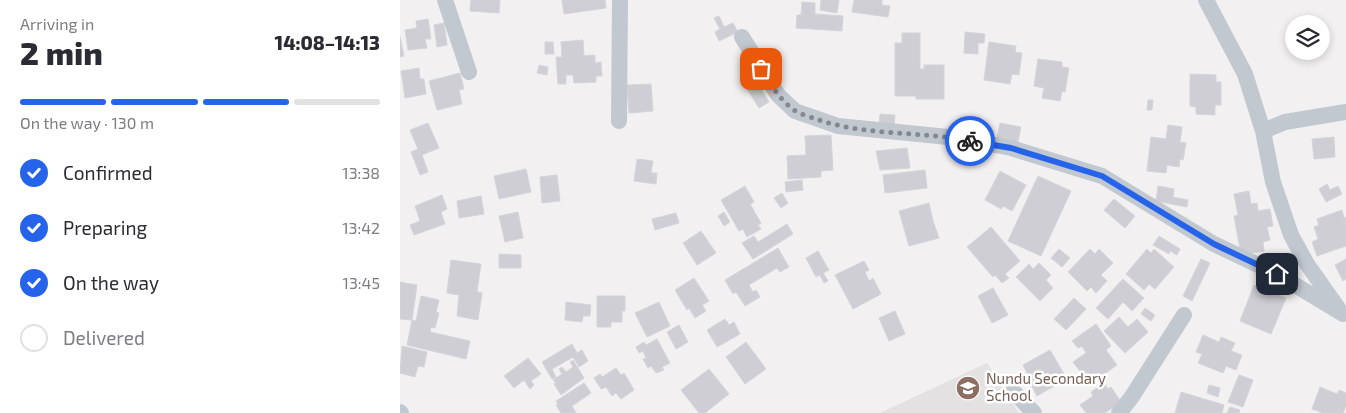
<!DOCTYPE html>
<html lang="en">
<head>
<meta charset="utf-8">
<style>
  body { margin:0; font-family:"Exo 2",sans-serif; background:#f7f7f7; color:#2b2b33; height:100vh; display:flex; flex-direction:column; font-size:19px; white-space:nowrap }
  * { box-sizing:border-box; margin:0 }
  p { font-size:16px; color:#7c7c81 }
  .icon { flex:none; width:28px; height:28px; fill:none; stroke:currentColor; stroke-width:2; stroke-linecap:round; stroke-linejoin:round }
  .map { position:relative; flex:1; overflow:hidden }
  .drawer { display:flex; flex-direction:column; background:#fff; width:400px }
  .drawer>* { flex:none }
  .tools { position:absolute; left:885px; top:15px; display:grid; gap:10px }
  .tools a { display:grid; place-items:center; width:45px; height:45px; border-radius:50%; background:#fff; box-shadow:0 2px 8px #0003; font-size:25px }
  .pin { position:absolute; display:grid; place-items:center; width:42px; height:42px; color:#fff; margin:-21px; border-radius:10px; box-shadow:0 2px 8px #0006 }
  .courier { position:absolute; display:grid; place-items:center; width:50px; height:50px; margin:-25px; border:4px solid #2563eb; border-radius:50%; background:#fff; color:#222; box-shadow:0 1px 6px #0007 }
  .head em { font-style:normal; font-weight:800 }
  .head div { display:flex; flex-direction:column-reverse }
  .head { display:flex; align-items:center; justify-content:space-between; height:85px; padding:0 20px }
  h1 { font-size:32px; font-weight:800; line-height:38px }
  .bar { display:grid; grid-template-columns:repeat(4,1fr); gap:8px 5px; align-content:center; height:60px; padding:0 20px }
  .bar i { height:6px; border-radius:4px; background:#e1e1e2 }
  .bar .on { background:#2563eb }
  .bar p { grid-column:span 4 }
  ol { padding:0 20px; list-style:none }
  li { display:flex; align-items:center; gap:15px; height:55px }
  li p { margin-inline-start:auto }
  li .icon { padding:5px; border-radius:50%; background:#2563eb; color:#fff; stroke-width:4 }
  li:last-child { color:#7c7c81 }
  li i { width:28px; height:28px; border:2px solid #e1e1e2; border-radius:50% }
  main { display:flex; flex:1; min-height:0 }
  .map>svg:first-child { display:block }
  .education { fill:#e3e1e1 }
  .building { fill:#ceced4; stroke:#d4d5da }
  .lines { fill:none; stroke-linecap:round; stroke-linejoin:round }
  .street { stroke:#c2c8d0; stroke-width:16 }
  .done { stroke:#85888f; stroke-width:5; stroke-dasharray:0 9 }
  .route { stroke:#2563eb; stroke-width:6 }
  .labels { text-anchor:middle; stroke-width:5; stroke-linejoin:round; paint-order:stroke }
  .education-label { font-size:15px; fill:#785e54; stroke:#fff; text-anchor:start }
</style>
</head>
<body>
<main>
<section class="drawer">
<div class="head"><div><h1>2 min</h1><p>Arriving in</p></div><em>14:08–14:13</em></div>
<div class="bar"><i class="on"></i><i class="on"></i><i class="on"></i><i></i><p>On the way · 130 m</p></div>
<ol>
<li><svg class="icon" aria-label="check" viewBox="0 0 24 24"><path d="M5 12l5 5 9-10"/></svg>Confirmed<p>13:38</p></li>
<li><svg class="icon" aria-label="check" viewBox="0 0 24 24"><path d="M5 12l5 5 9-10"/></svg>Preparing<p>13:42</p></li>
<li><svg class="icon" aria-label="check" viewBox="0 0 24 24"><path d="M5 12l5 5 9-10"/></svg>On the way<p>13:45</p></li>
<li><i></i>Delivered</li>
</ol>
</section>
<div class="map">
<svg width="946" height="413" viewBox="0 0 946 413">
  <rect width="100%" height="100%" fill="#f2f0f0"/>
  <path class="education" d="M587 363 619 413H480Z"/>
  <path class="building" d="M71 0H100L99 13 70 11Z
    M162 0H205L206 8 164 14Z
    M421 0H439L437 13 420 10Z
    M454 0H482V5L490 6 488 17 452 12Z
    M402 2 415 3V14L443 16 442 31 396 28 397 15H401Z
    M319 16 324 27 333 23 338 32 319 41 315 32 320 29 314 18Z
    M28 19 31 39H25L27 48 8 50 5 30 17 28 16 21Z
    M44 23 47 45 37 47 34 25Z
    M565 32 585 34 584 43H578V54L564 53Z
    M502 33H520V69H524V65H544V99H516V96H495V43H502Z
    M0 37 4 56 0 57Z
    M183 40 184 56 195 55V63L201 62 202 76H196V82L174 83 173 75H166V84H158L156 57H162L161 42Z
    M145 42H153L154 54H145Z
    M589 42 616 46 615 52 622 53 619 75 612 74 610 84 584 80Z
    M638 59 662 62V67L669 68 665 92 662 91 660 101 642 98 644 88 634 86Z
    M139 65 148 67 147 75 137 73Z
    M19 68 20 79H24L26 94 5 98 1 71Z
    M60 73 64 89 59 90 62 104 37 110 29 81Z
    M352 74 369 102 359 108 342 81Z
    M790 74 816 75V82H821V105H815V115L796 114V107L790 106Z
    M251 84 253 111 229 113 227 85Z
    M748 100H753L752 110H747Z
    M480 114 495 115 494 127 479 126Z
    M28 123 39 148 22 155 28 172 20 175 11 152 18 149 10 130Z
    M600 123 621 127 618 142 597 138Z
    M768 125 782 127 780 142 786 143 783 160 780 159 779 167 767 165 766 173 747 171 751 137 766 139Z
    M431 135 433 170 421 171V177L388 179 387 156 406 155 405 136Z
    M934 137 935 157 914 159 912 139Z
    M507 148 510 168 480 170 476 151Z
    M237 159 253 161 251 173H257L256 184 234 181Z
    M126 169 131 192 99 199 94 176Z
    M525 170 527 188 485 193 483 175Z
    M600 171 626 185 612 211 603 206 601 209 585 200Z
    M157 175 160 201 142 203 140 177Z
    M638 176 671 191 641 256 608 241Z
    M402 180 403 190 386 192 385 182Z
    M927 184 930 190 938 186 942 194 926 202 919 189Z
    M345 186 354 202 350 204 361 223 358 225 361 229 347 237 343 229 339 231 321 200Z
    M758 186 774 189 773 197 788 200 787 207 756 201Z
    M849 191 851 204 857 203 858 211 870 209 873 226 867 227 870 240 863 242 864 251 841 255 834 216 838 215 834 194Z
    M382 193 388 203 381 208 374 198Z
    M42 195 47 209 41 212 45 224 14 235 10 225 20 221 15 206Z
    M81 196 84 214 59 218 57 201Z
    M714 199 735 216 725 228 704 210Z
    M529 203 533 221 539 238 509 246 499 211Z
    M942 210 944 218 946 217V246L917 256 912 242 918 239 914 227 919 225 917 219Z
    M118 212 123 238 105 242 99 216Z
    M324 212 330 222 324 226 318 216Z
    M276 213 279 223 255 230 252 219Z
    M387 224 393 234 353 259 342 243 354 236 358 242Z
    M591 227 620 261 605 274 609 278 602 283 595 275 593 277 567 247Z
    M301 231 316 253 297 265 283 243Z
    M759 236 780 249 777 255 770 251 769 254 753 245Z
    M378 248 389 267 380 272 377 268 349 285 353 292 356 290 360 297 345 306 336 292 333 294 325 280Z
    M659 249 670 258 662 267 651 258Z
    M690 249 695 254 699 249 713 263 701 275 707 281 696 293 691 287 687 291 668 272Z
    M747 249 751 253 754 249 774 267 755 289 749 284 744 290 726 274Z
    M418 251 429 270 423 273 428 281 424 283 420 275 416 277 406 258Z
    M99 254 121 255V268H99Z
    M801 259 810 263 792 301 783 296Z
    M946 259V279L943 281 935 265Z
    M51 260 81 264 77 292 82 293 78 320 57 316 59 295 47 293Z
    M464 261 469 270 465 272 469 281 473 278 481 294 453 309 435 275Z
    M639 263 651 275 646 280 653 288 640 301 616 277 629 264 633 269Z
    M294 278 309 301 302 305 306 311 295 318 289 308 287 310 275 290Z
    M723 279 744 298 732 311 723 302 708 319 696 308Z
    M0 282 17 285 12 320 0 319Z
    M854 285 886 298 871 334 840 321Z
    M593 288 608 315 592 323 578 296Z
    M21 296 39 300 36 312 39 313 35 328 31 327 30 332 70 341 66 359 7 345 12 320 16 321Z
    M197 296H225V311H222V322H211V327H197Z
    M674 298 686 309 666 330 654 319Z
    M166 302 191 305 190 316H183L182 322 165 320Z
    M259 302 270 326 247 337 235 313Z
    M745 308 755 315 751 321 741 314Z
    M495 311 505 334 489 341 479 318Z
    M719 317 728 327 737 319 748 332 725 353 704 331Z
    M325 319 329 325 334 322 340 334 317 347 307 330Z
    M696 324 711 346 706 350 717 365 703 375 704 377 691 386 673 362 686 353 682 346 678 348 672 341Z
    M279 325 288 342 276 349 267 332Z
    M803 335 819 342 821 337 835 343 831 351 842 355 836 370 826 366 823 373 798 363 802 354 796 352Z
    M257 339 270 363 262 367 264 370 256 373 251 366 248 368 243 359 246 358 243 351 239 353 236 347 244 342 246 345Z
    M346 342 366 369 345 384 326 357Z
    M172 344 177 353 182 350 188 361 179 367 173 357 152 369 156 377 152 379 142 362Z
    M2 346 27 352 24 367 18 366 15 377 0 373Z
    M650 350 664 374 656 378 659 383 637 396 630 383 632 382 623 365Z
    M128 358 141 374 131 381 134 385 130 389 124 380 114 388 104 376Z
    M173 360 184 378 161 395 154 384 156 383 153 380 162 374 159 369 162 367 166 372 173 367 170 362Z
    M216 368 221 375 224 373 234 390 221 399 216 393 212 396 206 387 201 389 194 378 200 374 202 377Z
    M309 369 329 394 305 413H299L281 390Z
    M839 375 853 380 843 407 828 402Z
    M184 383 191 393 172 406 176 413H161L156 405 158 404 156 401Z
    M704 383 708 389 711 387 721 402 705 413H686L680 405 693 396 691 392Z
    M809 385 820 388 818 397 807 393Z
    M920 387 937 394 939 390 946 393V406L943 413H923L912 409Z
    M781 392 824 405 822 413H775Z
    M830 407 840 410 839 413H827Z"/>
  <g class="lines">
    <path class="street" d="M45 0 69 72
      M806 0 845 74 863 131 873 182 891 235 907 264 938 308
      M342 37 378 95 395 111 438 126 558 138 611 148 702 176 814 244 877 274 943 314
      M219 121 220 0
      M863 131 885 122 946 112
      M613 391 634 413
      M0 412 1 413
      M719 413 731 398 784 315"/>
  </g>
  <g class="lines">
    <path class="done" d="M361 69C370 84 380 100 394 110 401 115 411 117 419 120 467 136 520 131 570 141"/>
    <path class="route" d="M570 141 611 148 702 176 814 244 877 274"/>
  </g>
  <defs>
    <g id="school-disc" transform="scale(1.25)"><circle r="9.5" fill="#8d6e63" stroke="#fff"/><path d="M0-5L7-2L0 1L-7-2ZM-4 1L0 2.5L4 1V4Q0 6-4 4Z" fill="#fff"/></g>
  </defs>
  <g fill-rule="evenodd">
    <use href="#school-disc" x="568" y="388"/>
  </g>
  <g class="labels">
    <g class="education-label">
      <text x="586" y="384">Nundu Secondary<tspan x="586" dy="17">School</tspan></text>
    </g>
  </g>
</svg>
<div class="tools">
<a><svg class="icon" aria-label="layers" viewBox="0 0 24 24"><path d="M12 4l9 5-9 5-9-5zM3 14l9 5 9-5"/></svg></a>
</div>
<div class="pin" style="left:361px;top:69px;background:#ea580c"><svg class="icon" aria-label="bag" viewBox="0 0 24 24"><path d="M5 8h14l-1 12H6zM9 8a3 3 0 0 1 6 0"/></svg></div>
<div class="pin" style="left:877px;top:274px;background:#1f2937"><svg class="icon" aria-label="home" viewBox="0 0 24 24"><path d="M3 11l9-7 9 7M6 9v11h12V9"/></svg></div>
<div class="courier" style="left:570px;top:141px"><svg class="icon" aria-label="bike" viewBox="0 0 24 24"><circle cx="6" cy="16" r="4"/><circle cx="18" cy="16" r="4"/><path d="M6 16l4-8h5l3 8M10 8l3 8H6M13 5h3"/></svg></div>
</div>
</main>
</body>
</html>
